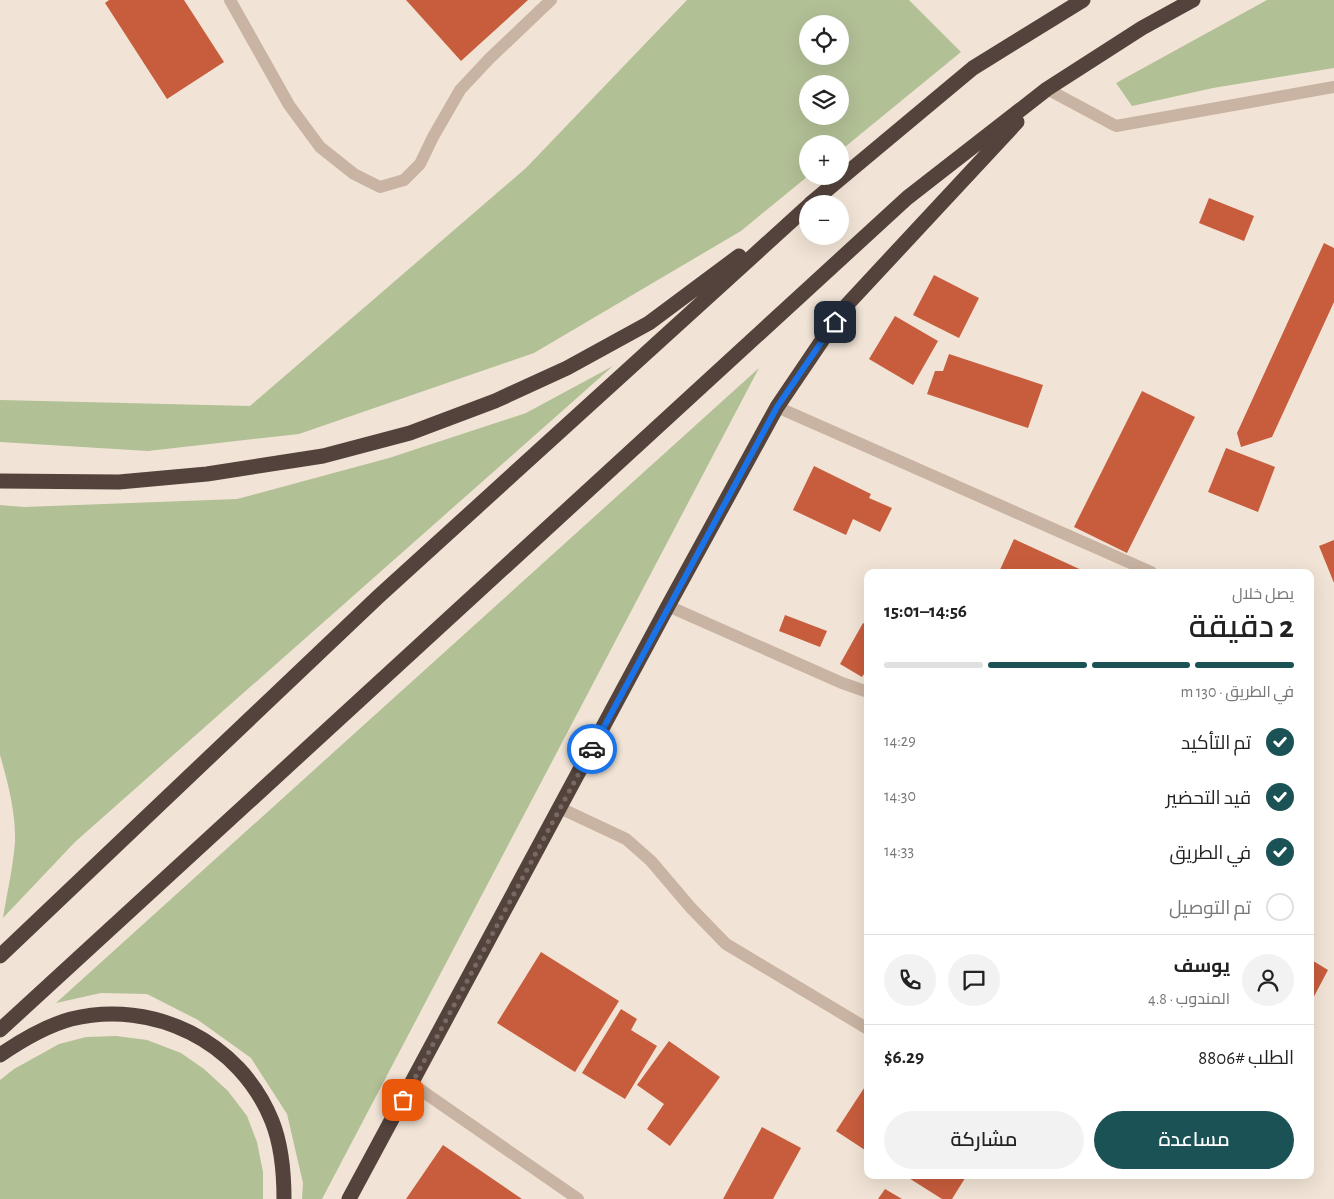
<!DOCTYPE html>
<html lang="ar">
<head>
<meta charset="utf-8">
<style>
  body { margin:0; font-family:"Alegreya Sans",Cairo,sans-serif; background:#f2f2f2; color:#222; direction:rtl; height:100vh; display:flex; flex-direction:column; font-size:19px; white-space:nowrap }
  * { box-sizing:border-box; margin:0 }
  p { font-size:16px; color:#767676 }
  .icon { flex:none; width:28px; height:28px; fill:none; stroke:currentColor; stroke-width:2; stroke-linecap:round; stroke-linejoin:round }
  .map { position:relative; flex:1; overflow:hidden; direction:ltr }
  .panel { position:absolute; left:864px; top:569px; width:450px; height:610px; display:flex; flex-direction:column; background:#fff; border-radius:10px; box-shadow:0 5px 20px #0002; direction:rtl }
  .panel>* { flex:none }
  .buttons { position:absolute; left:799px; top:15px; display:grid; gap:10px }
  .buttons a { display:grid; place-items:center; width:50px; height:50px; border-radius:50%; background:#fff; box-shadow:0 5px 20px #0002; font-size:25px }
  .pin { position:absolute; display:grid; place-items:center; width:42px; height:42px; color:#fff; margin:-21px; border-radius:10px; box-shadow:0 2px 8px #0006 }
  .courier { position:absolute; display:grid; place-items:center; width:50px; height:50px; margin:-25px; border:4px solid #1a73e8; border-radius:50%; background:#fff; color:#222; box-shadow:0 1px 6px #0007 }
  .summary em { font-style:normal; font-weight:600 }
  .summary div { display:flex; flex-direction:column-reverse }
  .summary { display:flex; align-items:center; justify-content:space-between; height:85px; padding:0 20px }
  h1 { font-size:32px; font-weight:600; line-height:38px }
  .bar { display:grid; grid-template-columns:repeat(4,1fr); gap:8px 5px; align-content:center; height:60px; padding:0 20px }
  .bar i { height:6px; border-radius:4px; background:#e0e0e0 }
  .bar .active { background:#1a5255 }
  .bar p { grid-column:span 4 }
  .line { display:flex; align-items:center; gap:12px; padding:0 20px; border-top:1px solid #e0e0e0 }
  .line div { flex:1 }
  .round { display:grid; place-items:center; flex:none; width:52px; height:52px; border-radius:26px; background:#f2f2f2 }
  ol { padding:0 20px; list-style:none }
  li { display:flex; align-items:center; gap:15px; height:55px }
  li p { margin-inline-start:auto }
  li .icon { padding:5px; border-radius:50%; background:#1a5255; color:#fff; stroke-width:4 }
  li:last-child { color:#767676 }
  li i { width:28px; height:28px; border:2px solid #e0e0e0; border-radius:50% }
  .button { display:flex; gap:10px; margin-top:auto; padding:10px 20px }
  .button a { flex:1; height:58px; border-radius:30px; background:#1a5255; color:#fff; font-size:20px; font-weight:600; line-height:58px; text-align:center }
  .button a+a { background:#f2f2f2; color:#222 }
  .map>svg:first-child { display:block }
  .green { fill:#b2c096; fill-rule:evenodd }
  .building { fill:#c85d3d }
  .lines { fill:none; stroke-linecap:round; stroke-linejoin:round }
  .minor { stroke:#c9b3a2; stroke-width:12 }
  .highway { stroke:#54433c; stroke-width:15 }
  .done { stroke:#766a63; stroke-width:5; stroke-dasharray:0 9 }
  .route { stroke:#1a73e8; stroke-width:6 }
</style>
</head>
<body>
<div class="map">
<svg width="1334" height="1199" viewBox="0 0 1334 1199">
  <rect width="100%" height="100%" fill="#f1e4d6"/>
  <path class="green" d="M687 0H909L961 52 840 151V144H808V176L741 231 534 353 299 434 148 451 0 442V400L250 406 526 168ZM808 24H840V56H808ZM808 84H840V116H808Z
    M1267 0H1334V68L1213 88 1132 106 1116 83Z
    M613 366 75 842 3 918C7 893 13 868 15 842 16 813 8 783 0 755V505L24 507 237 499 389 458 526 413Z
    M759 368 322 1199H302L303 1183 287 1114 251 1058 198 1020 147 994 101 993 56 1003Z
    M116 1036 147 1040 181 1053 204 1069 228 1091 247 1116 257 1142 263 1172V1199H0V1080L14 1069 59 1044 86 1037Z"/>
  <path class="building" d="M109 0H184L224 62 167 99 105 3Z
    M406 0H528L461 61Z
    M1209 198 1254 216 1244 241 1199 223Z
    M1324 243 1334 248V302L1272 437 1241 447 1237 433Z
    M934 275 979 298 959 338 913 315Z
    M895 316 938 341 913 385 869 359Z
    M949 354 1043 385 1028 428 927 394 935 371H943Z
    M1142 391 1195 417 1127 553 1074 527Z
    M1226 448 1275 467 1258 512 1208 492Z
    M814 466 871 494 869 498 892 508 880 532 853 519 846 535 793 510Z
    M1014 539 1086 572H999Z
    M1334 540V583L1319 546Z
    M785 615 827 631 820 647 779 631Z
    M863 623 868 626V668L862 677 840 664Z
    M541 952 619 1001 575 1072 497 1023Z
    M1310 959 1328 970 1310 1004Z
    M621 1009 637 1019 631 1030 657 1046 625 1099 582 1073Z
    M669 1041 720 1077 670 1146 647 1129 664 1104 637 1085Z
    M868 1082V1152L836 1131Z
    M762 1127 801 1148 773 1199H723Z
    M443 1145 522 1199H406Z
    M904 1175H967L952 1199H942Z
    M885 1189 902 1199H878Z"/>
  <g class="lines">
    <path class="minor" d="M230 0 289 105 320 147 354 174 380 187 404 180 420 164 433 137 460 90 489 59 551 0
      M1047 89 1116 126 1334 87
      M777 407 1151 572
      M668 606 842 683 868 692
      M560 808 626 839 651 861 691 908 726 944 868 1029
      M412 1084 578 1199"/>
    <path class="highway" d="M810 204 973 68 1083 0
      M0 481 119 482 207 474 323 456 410 433 495 401 567 368 649 323 739 256
      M0 956 379 596 808 206
      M0 1030 907 198 1047 89 1142 28 1193 0
      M0 1055C22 1040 45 1026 71 1019 153 999 240 1041 272 1121 282 1146 284 1172 284 1199
      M349 1199 668 606 777 407 844 308 1017 122"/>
  </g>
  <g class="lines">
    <path class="done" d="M403 1100 592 749"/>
    <path class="route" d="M592 749 777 407 835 322"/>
  </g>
</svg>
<div class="buttons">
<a><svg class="icon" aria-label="locate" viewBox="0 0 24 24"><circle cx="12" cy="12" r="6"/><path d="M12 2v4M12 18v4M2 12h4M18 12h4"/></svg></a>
<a><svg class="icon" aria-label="layers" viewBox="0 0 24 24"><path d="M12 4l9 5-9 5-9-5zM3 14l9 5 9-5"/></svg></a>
<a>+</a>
<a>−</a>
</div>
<div class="pin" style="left:403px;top:1100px;background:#ea580c"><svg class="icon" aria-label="bag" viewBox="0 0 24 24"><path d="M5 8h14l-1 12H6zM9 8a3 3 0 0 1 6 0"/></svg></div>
<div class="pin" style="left:835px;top:322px;background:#1f2937"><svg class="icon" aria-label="home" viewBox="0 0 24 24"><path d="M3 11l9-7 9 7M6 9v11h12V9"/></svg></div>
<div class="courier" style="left:592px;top:749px"><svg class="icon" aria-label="car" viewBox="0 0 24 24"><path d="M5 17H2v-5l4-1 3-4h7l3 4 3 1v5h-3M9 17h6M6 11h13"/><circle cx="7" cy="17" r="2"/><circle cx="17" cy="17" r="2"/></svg></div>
<section class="panel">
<div class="summary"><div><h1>2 دقيقة</h1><p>يصل خلال</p></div><em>14:56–15:01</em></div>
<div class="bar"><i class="active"></i><i class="active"></i><i class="active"></i><i></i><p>في الطريق · 130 m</p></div>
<ol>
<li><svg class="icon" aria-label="check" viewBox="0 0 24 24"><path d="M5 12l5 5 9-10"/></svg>تم التأكيد<p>14:29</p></li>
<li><svg class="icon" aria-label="check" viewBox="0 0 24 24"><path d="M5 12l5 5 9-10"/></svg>قيد التحضير<p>14:30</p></li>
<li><svg class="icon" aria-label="check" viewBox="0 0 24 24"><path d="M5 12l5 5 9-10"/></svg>في الطريق<p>14:33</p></li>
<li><i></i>تم التوصيل</li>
</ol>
<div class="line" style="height:90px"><a class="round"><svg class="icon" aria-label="person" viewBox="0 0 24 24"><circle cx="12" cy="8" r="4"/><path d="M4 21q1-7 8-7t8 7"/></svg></a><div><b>يوسف</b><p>المندوب · 4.8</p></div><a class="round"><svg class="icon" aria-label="chat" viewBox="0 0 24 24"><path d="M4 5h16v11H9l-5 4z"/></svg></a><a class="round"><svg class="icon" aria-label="phone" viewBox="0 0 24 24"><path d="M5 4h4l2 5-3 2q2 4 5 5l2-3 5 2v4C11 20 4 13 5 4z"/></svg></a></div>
<div class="line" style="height:65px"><div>الطلب #8806</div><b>$6.29</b></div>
<div class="button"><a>مساعدة</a><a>مشاركة</a></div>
</section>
</div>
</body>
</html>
